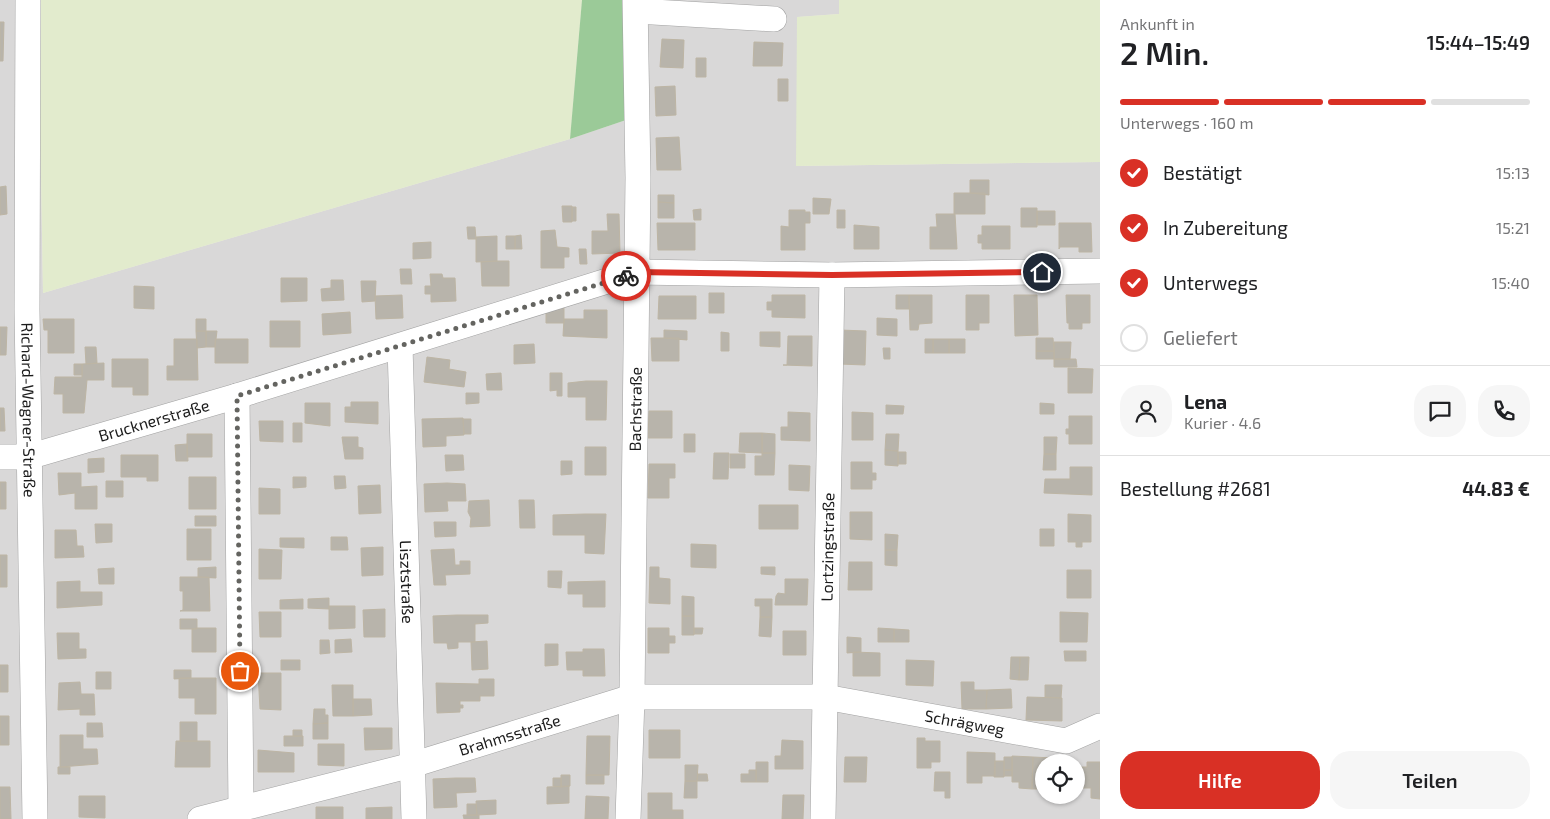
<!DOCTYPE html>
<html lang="de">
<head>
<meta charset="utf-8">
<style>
  body { margin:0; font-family:"Exo 2",sans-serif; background:#f6f6f6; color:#202124; height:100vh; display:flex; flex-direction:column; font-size:19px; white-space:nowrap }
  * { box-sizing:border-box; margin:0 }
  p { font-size:16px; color:#757577 }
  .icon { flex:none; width:28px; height:28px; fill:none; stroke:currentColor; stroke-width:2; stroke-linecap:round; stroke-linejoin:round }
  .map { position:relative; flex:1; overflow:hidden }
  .side { display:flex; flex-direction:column; background:#fff; width:450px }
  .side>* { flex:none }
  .fabs { position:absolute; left:1035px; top:754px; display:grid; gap:10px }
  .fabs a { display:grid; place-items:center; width:50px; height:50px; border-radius:50%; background:#fff; box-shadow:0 1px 4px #0004; font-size:25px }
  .pin { position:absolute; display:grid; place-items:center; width:42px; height:42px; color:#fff; margin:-21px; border:2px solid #fff; border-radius:50%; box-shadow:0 1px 5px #0007 }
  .courier { position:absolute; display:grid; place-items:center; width:50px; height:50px; margin:-25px; border:4px solid #d93025; border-radius:50%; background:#fff; color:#222; box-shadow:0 1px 6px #0007 }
  .overview em { font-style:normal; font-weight:600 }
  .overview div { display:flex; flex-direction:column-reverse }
  .overview { display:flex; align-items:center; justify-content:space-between; height:85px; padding:0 20px }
  h1 { font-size:32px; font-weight:600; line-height:38px }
  .bar { display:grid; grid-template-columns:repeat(4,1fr); gap:8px 5px; align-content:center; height:60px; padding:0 20px }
  .bar i { height:6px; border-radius:4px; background:#e0e0e0 }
  .bar .selected { background:#d93025 }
  .bar p { grid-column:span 4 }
  .line { display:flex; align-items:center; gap:12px; padding:0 20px; border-top:1px solid #e0e0e0 }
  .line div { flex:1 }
  .round { display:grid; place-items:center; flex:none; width:52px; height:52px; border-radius:20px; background:#f6f6f6 }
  ol { padding:0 20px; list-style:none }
  li { display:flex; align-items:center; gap:15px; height:55px }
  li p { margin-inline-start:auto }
  li .icon { padding:5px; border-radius:50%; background:#d93025; color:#fff; stroke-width:4 }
  li:last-child { color:#757577 }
  li i { width:28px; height:28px; border:2px solid #e0e0e0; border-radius:50% }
  .button { display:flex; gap:10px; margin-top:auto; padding:10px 20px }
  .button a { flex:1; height:58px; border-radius:20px; background:#d93025; color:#fff; font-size:20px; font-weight:600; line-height:58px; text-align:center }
  .button a+a { background:#f6f6f6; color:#202124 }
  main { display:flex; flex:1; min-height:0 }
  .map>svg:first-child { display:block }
  .residential { fill:#d9d8d8; fill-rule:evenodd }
  .farmland { fill:#e2ebcd }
  .forest { fill:#9bca98 }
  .building { fill:#b8b4ab; stroke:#bdb5a4 }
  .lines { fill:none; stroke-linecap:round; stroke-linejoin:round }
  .minor-casing { stroke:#a2a2a2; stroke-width:26 }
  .minor { stroke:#fff; stroke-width:25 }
  .done { stroke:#646460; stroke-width:5; stroke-dasharray:0 9 }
  .route { stroke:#d93025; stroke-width:6 }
  .labels { text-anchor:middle; stroke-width:4; stroke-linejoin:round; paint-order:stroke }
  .street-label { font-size:16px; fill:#1b1b1b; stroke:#fff }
</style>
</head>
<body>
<main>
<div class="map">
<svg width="1100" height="819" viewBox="0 0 1100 819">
  <rect width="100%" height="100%" fill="#ecebe1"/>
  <path class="residential" d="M0 0H38L43 293 570 139 629 119 625 0H839V14L798 17 797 166 1100 162V819H0ZM1044 762H1076V795H1044Z"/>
  <path class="farmland" d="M38 0H582L570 139 43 293Z
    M839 0H1100V162L796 166 797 17 839 14Z"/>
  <path class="forest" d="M582 0H625L629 119 570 139Z"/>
  <path class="building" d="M0 22H4L3 61H0Z
    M662 39 684 40 683 68 660 67Z
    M754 42 783 43 782 66H753Z
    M696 58H706V77H696Z
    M778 79H788V101H778Z
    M675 86 676 115 656 116 655 87Z
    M679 137 681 170H657L656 138Z
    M970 180H989V195L970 193Z
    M6 186 7 214 0 215V187Z
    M954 193H985V214H954Z
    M658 195H674V203L658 202Z
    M813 198 831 199 829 214H813Z
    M658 202 674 203V218H658Z
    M562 206H572V222H563Z
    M572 207H576V221H572Z
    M1021 208H1037V227H1021Z
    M701 209V220H694L693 210Z
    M789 210H805V212H810V223H805V250H781V226L789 227Z
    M837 210H845V228H837Z
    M1037 211H1055V225H1037Z
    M607 214H619L620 253 592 254V231H608Z
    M936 214H955L957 249H930V227H937Z
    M657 223H695V250H658Z
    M1059 223H1091L1092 252H1079V247H1060L1059 249Z
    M854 225 879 227V249H854Z
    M982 226H1010V249H982V243H978V235H982Z
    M467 227H475L476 239H468Z
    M555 230 557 247 569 248V257H564V268H541V231Z
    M521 235 522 249H515V236Z
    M497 236V261L476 262V237Z
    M506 236H515V249H506Z
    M431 242V258L413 259V243Z
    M579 249H586L587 264H580Z
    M497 261H509V286H482L481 262Z
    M400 269H411L412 284H401Z
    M430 274H442L443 278H455L456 301 431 302V294H425V286H431Z
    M281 278H307V301L281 302Z
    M331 280H343L344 300 322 301 321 289 331 288Z
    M361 281H376L375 301 362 302Z
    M134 286 154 287V309L134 308Z
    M709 293H724V313H709Z
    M402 295 403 318 376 319 375 296Z
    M772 295H805V318L772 317V310H767V302H772Z
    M896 295H909V309H896Z
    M909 295H932V323L919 324 918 330H910Z
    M966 295H989V323H979V330H966Z
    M1014 295H1037L1038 335 1015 336Z
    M1066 295H1090V323H1082V329H1069V323H1067Z
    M659 296H696V319H658Z
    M564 306V323H546V311Z
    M584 310H607V338L563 336 564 319H584Z
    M350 312 351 333 323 335 322 314Z
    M877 318 897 319V336L877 335Z
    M43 319H74V353H48V330H44Z
    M196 319H206V331H196Z
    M270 321H300V347H270Z
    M0 327H7L6 355H0Z
    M664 330 687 331V340L664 338Z
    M840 330 866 331 865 365 839 364Z
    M196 331H206V347L197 348Z
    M206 331H217L215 347H206Z
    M721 332 729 333V351H721Z
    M760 332H780V347L760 346Z
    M788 336H812V366L783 365H787Z
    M651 338H679V361H652Z
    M1036 338H1053L1054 351H1036Z
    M174 339H197L198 380H167V366H174Z
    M215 339H248V363H215Z
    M925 339H933V353H925Z
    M933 339H949V353H933Z
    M949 339H965V353H949Z
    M1054 342H1071L1070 359H1054Z
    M534 344 535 363 514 364V345Z
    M85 347H96L97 363 86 364Z
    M883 348H890V359H884Z
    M1036 351H1054V359H1036Z
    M427 357 450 360 449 369 466 372 464 387 424 382Z
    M112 359H148V395H133V387H112Z
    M1054 359H1076L1077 367H1054Z
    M104 363V380H87L84 413H63V394H54L55 377H82V364Z
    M74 364H82V375H74Z
    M1068 368 1093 369 1092 393H1068Z
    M501 373 502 390H487L486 374Z
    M550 373H562V396H557V390L550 391Z
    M586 381H607L606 420H586V397H568V383Z
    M466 393H479V403L466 404Z
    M351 402H378V424L345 422V407H351Z
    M305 403H330V426L305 423Z
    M1040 403 1054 404V414H1040Z
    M886 405 904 406 903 414H886Z
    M0 408H4L5 431H0Z
    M649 411H672V438H648Z
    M788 412 810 413V441L781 440V427H788Z
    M852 412 873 413V440H852Z
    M1069 416H1092V444H1069V434H1066V429H1069Z
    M463 418 464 435 446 436V446L423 447 422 419Z
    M463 419H471V434H464Z
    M259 421H283V442L260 441Z
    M293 423H302V442H293Z
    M740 433H762V453L739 452Z
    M762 433 775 434V453H762Z
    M187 434H212V457H187Z
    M684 434H695V452H684Z
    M886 434H899L898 451 885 450Z
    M342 437H358V447L363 448V459H345Z
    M1044 437H1057L1056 454H1044Z
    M187 444 188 461H176L175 445Z
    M585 447H606V475H585Z
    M885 450 898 451V466L885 465Z
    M898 452H906V464H898Z
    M714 453H729L728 479H713Z
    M762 453H775L774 475H755V456H762Z
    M730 454H745V468H730Z
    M1044 454H1056V470H1043Z
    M121 455H158V481H147V477H121Z
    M445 455H463L464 470 446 471Z
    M104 458V472L88 473V459Z
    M561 461H572V474L561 475Z
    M851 462H872V473H876V480H872V489H851Z
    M649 464H675V478H669V498H648Z
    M789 465 810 466 809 491 789 490Z
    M1070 467H1092V495L1044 493 1045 479H1070Z
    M58 473H81V487L97 486V509H75V493L59 495Z
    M334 476H345L346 488 335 489Z
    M189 477H216V509H189Z
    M293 477H306V487L293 488Z
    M106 481H123V497H106Z
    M0 482H6V509H0Z
    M447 483 465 484 466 501H447L448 511 425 512 424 484Z
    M380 485 381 513 359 514 358 486Z
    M259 488 280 489V514H259Z
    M489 500 490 526 470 527 471 518 468 512 469 501Z
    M519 500H534L535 528H520Z
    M759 505H798V529H759Z
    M850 512H872V540L850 539Z
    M585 514H606L604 554 585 553V535H553V515Z
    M1068 514 1091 515V542H1082V547H1076V542H1068Z
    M195 516H216V526H195Z
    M434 522H456V536L435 537Z
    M95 524H112V542L96 543Z
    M187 529H211V560H187Z
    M1040 529H1054V546H1040Z
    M55 530H76L77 546H83L84 557 55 558Z
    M885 534 898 535 897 550H885Z
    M331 537H347L348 550H331Z
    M280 538H304V548L280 547Z
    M691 544 716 545V568L691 567Z
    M383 547V575L362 576 361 548Z
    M259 549 282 550 281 579H259Z
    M454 549 455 565H460V561H470V574L445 575 446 585H434L431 550Z
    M885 550H897V566L885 565Z
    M0 555H7V587H0Z
    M849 562H872V590H848Z
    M216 567V578L198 577V568Z
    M650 567H659V578L670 579V604L649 603Z
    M761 567H775V575L761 574Z
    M114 568V584H99L98 569Z
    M1067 570H1091V598H1067Z
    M548 571H562L561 588 548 587Z
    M180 577H209L210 611H180L183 610V591H180Z
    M785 579H808L807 605H775L776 596 778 593 785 594Z
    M80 581V592H102V605L57 608V582Z
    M605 581V607H583V594H568V582Z
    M682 596 694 597V616H682Z
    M329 598V609L308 608V599Z
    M303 599V609H280V600Z
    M755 599H772V617H760V606H755Z
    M329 606H355V628L329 629Z
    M385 609V637H364L363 610Z
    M259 612H281V637H260Z
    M1060 612 1088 613 1087 642H1060Z
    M457 615H488V623L475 624V642H458V648L448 649 447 643H434L433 616Z
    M682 616H694V635H682Z
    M760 617H772L771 637 759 636Z
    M180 619H197V629H180Z
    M197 628H216V652H192V629Z
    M648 628H669V636H675V643H669V653H648Z
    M694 628H703L702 634H694Z
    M878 628 894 629V642H878Z
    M894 629 909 630V642H894Z
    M783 631H806V655H783Z
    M57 633H79V649H86V658L58 659Z
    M847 637 861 638V652L847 653Z
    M351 639 352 652 335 653V640Z
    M320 640H329L330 653 320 654Z
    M487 641 488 669 472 670 471 642Z
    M545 644H558V665L545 666Z
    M583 649H604L605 676H583V670H567L566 652H583Z
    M1064 651H1086V661H1065Z
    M853 652 880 653V676H853Z
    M1011 657H1020L1019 680 1010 679Z
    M1020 657H1029L1028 680H1019Z
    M281 660H300V670H281Z
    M906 660 934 661 933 686 906 685Z
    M0 665H8V692H0Z
    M174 670H191V678L174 679Z
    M96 672H111V689H96Z
    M258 673H281V710L260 709Z
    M179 678H216V714H195V698H179Z
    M479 679H494V696H480V701H460V705H463V708H460V712L437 713 436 683 479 684Z
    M80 682 81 694H94L95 715H80V709L58 710 59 683Z
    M961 682H974V690H987L986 709H962Z
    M332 685H353V716H333Z
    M1045 685H1062L1061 698 1045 697Z
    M1011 689 1012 708 986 709 987 690Z
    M1027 697 1062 698V721L1026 720Z
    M353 699H371L372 715 353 716Z
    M314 709H325V715H328V723L313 724Z
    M0 716H9V745H0Z
    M180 722H197V741H180Z
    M87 723H102L103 737H87Z
    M328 723V739H313V724Z
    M364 728H392V749L365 750Z
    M293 730H302V736H293Z
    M649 730H680V758H649Z
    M60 735H83V749H97L98 764 60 767Z
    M284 736H303V746H284Z
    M587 736H610L609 775H586Z
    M917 738H925V741H940V762H931V768H917Z
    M782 740 803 741V769H775V756H781Z
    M176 741H210V767H175Z
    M318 744H344V766L318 765Z
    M258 750 294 753V772H258Z
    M967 752 995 753V776H982V783H967Z
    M1012 756 1033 757 1032 789 1019 788V782H1012Z
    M845 757H867L866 782H844Z
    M1004 757H1012V770H1004Z
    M1033 757 1053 758V762H1044V789H1032Z
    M995 761H1004V777H994Z
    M756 762H768V782H756Z
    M1087 762H1100V799L1091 798V788H1078V767H1087Z
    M685 765H698L697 781H685Z
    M58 767H70V774H58Z
    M749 770H756V782H741V774H749Z
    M1004 770H1012V776H1004Z
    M935 772H950V798H945V791H934Z
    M698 774H707L708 781H697Z
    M561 775H570V786L561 787Z
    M586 775H604V784H586Z
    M456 778H475L476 792 456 793 457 807 434 808 433 779Z
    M553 778H561V787L553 786Z
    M685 781H697V798H684Z
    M569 786V803L547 804V787Z
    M0 787H10L11 819H0Z
    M648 793H672V810H683V819H648Z
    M783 795H804L803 819H782Z
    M79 796H105V818L79 817Z
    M586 796 609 797 608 819H585Z
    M496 800V814L477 815 476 801Z
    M467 804H476L477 815H467Z
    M316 807H343V819H316Z
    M392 807V819H366V808Z
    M463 815H479V819H464Z"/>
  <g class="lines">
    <g class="minor-casing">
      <g id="minor">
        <path id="s1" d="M28 0 27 310 35 819"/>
        <path d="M636 11 774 19"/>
        <path id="s2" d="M400 346 414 819"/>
        <path d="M237 396 241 809"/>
        <path id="s3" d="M0 457H28L237 396 636 272 832 275 1100 271"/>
        <path id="s4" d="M200 819 412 765 632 697H825L1066 741 1100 726"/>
        <path id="s5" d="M628 819 632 697 638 178 635 0"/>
        <path id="s6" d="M823 819 832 275"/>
      </g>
    </g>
    <use href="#minor" class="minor"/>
  </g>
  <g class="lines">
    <path class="done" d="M240 671 237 396 626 276"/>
    <path class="route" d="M626 276 636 272 832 275 1042 272"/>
  </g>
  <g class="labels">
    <g class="street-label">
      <text dy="6" stroke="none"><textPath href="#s1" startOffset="410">Richard-Wagner-Straße</textPath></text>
      <text dy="6" stroke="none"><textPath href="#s5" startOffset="410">Bachstraße</textPath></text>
      <text dy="6" stroke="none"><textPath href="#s3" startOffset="159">Brucknerstraße</textPath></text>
      <text dy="6" stroke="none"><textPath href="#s6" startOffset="272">Lortzingstraße</textPath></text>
      <text dy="6" stroke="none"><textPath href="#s2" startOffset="236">Lisztstraße</textPath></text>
      <text dy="6" stroke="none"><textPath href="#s4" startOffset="784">Schrägweg</textPath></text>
      <text dy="6" stroke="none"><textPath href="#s4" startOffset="321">Brahmsstraße</textPath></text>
    </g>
  </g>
</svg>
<div class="fabs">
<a><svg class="icon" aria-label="locate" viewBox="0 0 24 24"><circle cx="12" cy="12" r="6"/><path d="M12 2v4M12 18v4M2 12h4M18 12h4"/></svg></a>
</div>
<div class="pin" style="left:240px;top:671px;background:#ea580c"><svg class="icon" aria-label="bag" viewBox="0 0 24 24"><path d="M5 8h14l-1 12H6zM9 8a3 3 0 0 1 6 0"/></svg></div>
<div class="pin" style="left:1042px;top:272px;background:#1f2937"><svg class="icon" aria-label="home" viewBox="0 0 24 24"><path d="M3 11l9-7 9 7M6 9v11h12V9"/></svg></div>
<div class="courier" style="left:626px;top:276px"><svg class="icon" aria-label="bike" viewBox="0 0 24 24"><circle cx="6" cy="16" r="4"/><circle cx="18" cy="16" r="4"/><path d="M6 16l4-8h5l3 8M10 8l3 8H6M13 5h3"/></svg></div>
</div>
<section class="side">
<div class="overview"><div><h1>2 Min.</h1><p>Ankunft in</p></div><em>15:44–15:49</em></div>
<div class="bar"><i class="selected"></i><i class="selected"></i><i class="selected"></i><i></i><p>Unterwegs · 160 m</p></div>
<ol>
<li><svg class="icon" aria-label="check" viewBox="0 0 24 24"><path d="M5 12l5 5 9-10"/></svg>Bestätigt<p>15:13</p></li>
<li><svg class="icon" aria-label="check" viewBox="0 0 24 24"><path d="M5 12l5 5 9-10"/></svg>In Zubereitung<p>15:21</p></li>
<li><svg class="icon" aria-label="check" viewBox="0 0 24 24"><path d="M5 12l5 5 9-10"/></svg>Unterwegs<p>15:40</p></li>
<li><i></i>Geliefert</li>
</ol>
<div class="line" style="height:90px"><a class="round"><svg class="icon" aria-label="person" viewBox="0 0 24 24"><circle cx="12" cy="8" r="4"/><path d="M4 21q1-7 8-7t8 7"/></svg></a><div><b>Lena</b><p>Kurier · 4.6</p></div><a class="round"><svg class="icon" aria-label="chat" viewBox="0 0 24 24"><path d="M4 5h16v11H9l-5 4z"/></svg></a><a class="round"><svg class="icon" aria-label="phone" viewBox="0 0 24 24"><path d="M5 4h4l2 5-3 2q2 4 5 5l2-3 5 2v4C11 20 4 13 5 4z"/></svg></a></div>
<div class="line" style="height:65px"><div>Bestellung #2681</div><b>44.83 €</b></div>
<div class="button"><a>Hilfe</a><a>Teilen</a></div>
</section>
</main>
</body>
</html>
